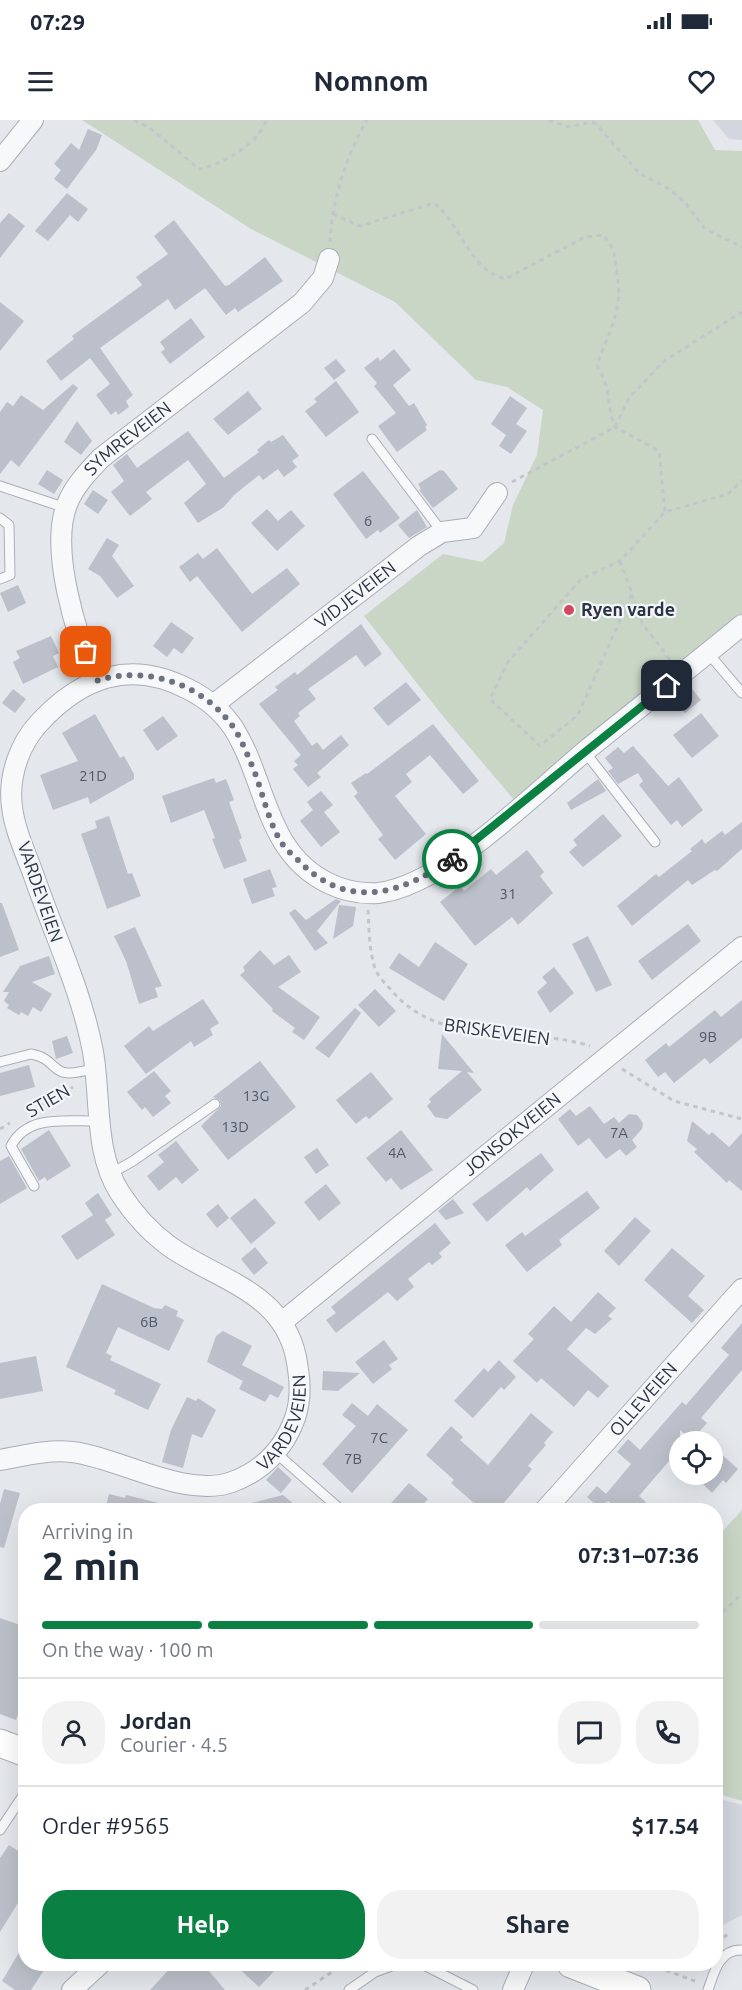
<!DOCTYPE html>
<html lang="en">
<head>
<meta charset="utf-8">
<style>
  body { margin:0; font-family:Ubuntu,sans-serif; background:#f2f2f3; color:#1f2937; height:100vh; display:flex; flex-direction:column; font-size:22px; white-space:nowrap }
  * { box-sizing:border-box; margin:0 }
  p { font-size:20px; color:#747a83 }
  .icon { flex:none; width:33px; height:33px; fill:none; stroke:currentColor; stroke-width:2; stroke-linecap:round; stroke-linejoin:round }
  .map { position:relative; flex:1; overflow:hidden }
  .details { position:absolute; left:18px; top:1383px; width:705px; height:468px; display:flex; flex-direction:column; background:#fff; border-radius:24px; box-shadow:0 6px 24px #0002 }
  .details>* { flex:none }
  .buttons { position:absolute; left:669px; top:1311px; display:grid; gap:12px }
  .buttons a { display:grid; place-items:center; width:54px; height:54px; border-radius:50%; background:#fff; box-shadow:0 6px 24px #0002; font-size:30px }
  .pin { position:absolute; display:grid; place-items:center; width:51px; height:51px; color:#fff; margin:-26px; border-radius:12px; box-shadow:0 3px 9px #0006 }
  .courier { position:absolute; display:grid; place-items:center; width:60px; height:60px; margin:-30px; border:4px solid #0b8043; border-radius:50%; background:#fff; color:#222; box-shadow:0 2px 8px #0007 }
  .summary em { font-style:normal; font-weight:600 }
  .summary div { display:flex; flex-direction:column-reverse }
  .summary { display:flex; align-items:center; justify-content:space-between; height:102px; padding:0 24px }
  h1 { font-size:39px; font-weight:600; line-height:45px }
  .bar { display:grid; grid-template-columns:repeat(4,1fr); gap:9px 6px; align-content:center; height:72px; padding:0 24px }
  .bar i { height:8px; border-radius:4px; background:#e0e1e3 }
  .bar .current { background:#0b8043 }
  .bar p { grid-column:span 4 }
  .line { display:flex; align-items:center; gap:15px; padding:0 24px; border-top:2px solid #e0e1e3 }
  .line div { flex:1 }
  .round { display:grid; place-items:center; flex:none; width:63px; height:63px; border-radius:24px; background:#f2f2f3 }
  .cta { display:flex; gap:12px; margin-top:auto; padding:12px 24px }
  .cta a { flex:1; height:69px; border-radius:24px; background:#0b8043; color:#fff; font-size:24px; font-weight:600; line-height:69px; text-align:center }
  .cta a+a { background:#f2f2f3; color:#1f2937 }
  .status { display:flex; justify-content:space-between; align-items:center; height:42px; padding:0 30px; background:#fff; direction:ltr }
  .status svg { height:16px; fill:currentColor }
  header { display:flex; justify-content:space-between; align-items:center; height:78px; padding:0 24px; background:#fff; font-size:27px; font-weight:600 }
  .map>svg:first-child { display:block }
  .built { fill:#d2d6de }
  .green { fill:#c9d6c5 }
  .building { fill:#bbc0ca }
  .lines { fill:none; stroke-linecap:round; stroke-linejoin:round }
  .lane-casing { stroke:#a9aeb7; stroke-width:11 }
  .street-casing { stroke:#a9aeb7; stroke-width:22 }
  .secondary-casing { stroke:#a9aeb7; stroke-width:29 }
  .path { stroke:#c2c5cb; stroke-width:3; stroke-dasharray:4.5 4.5; stroke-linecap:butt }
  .lane { stroke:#f7f8fa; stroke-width:9 }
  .street { stroke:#f7f8fa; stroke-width:20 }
  .secondary { stroke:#fff; stroke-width:27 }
  .done { stroke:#6c737f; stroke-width:6; stroke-dasharray:0 10.8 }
  .route { stroke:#0b8043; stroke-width:8 }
  .poi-dot { fill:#d1495b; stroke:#f4f6f9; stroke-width:2 }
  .labels { text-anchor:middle; stroke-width:4.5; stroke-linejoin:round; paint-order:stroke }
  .number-label { font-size:15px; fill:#4f5766 }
  .street-label { font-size:18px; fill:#2b3445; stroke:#f4f6f9 }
  .poi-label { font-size:18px; font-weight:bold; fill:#2b3445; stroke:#f4f6f9; text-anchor:start }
</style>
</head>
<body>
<div class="status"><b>07:29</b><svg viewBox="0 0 49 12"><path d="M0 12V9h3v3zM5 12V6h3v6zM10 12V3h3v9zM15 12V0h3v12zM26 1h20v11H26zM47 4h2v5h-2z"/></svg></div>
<header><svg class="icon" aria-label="menu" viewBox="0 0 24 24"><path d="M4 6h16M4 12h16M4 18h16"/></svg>Nomnom<svg class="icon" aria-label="heart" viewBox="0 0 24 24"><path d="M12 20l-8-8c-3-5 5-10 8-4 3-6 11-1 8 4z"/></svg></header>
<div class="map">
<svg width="742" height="1870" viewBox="0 0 742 1870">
  <rect width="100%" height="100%" fill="#e4e7ec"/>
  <path class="built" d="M713 0H742V20L729 19Z
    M716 1678 742 1685V1795L716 1809Z"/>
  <path class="green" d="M82 0H698L715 30 742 31V518L521 688 442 595 364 496 443 434 482 442 504 423 513 385 537 335 543 290 507 267 476 260 395 182 251 109Z
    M742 1390V1681L716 1673V1418Z"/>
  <path class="building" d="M88 9 102 15 96 30 67 69 54 59 61 50 54 44 71 23 79 30Z
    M67 73 88 89 78 102 70 95 48 121 35 111Z
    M9 93 25 106 0 138V103Z
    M174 100 225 166 229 165 265 137 283 161 238 192 235 188 226 195 205 168 175 190 168 179 100 228 133 275 126 281 129 287 118 295 116 291 111 295 96 275 110 264 90 238 61 261 46 241 74 219 72 216 142 165 136 157 168 134 154 116Z
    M0 182 24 201 0 231Z
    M191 198 205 217 170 244 161 232 165 229 160 222Z
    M394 229 411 250 393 265 409 286 414 283 427 305 425 307 427 310 397 332 378 306 396 293 374 266 377 263 364 248 378 237 380 241Z
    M336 239 346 251 334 260 324 248Z
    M336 261 359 292 326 317 305 291 317 282 314 279Z
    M73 264 78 268 19 347 11 340 0 354V292L7 282 13 286 21 275 43 290Z
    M248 271 262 289 228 315 213 299Z
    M510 276 527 288 516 304 527 311 511 334 499 326 506 315 491 304Z
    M77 301 92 321 81 335 64 322Z
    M188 311 224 358 259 332 257 330 269 320 271 322 283 315 299 336 292 341 297 347 284 357 278 349 263 360 259 355 234 375 224 387 198 403 184 383 206 364 188 340 146 372 152 379 130 396 111 372 124 361 113 345 127 334 137 348Z
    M47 350 63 360 54 374 38 364Z
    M440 350 444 351 458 369 433 388 419 370 421 369 418 364Z
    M363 351 400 398 380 413 378 410 366 419 333 374Z
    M93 370 108 380 98 394 84 384Z
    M267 389 278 401 291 390 305 406 277 431 251 403Z
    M417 390 427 407 409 418 398 405Z
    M107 418 119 425 112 436 134 466 117 478 100 456 88 449Z
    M217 428 252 474 287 448 300 464 242 512 197 456 190 462 179 447 198 433 203 439Z
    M18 465 26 483 8 492 0 473Z
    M171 502 194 518 182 534 174 528 167 537 153 526Z
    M361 504 382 534 365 547 356 535 308 569 316 579 298 593 300 596 294 601 312 626 317 622 323 630 341 615 349 625 317 653 321 657 308 667 293 649 298 645 294 641 301 635 259 584 278 570 275 567 295 552 297 555Z
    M51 516 59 533 53 536 58 547 23 564 13 542 20 538 16 531Z
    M406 562 421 580 388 606 373 588Z
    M689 565 701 580 685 593 673 579Z
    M13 569 26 579 15 593 2 583Z
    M701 593 719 616 692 638 673 615Z
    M95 594 120 638 124 636 134 654V659L90 684 88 677 53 690 40 655 78 641 62 613Z
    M163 596 178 616 157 631 143 610Z
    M433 604 479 661 463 674 430 635 406 654 412 662 395 676 426 714 395 740 378 719 383 715 354 676 358 673 351 663 366 653 367 654Z
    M633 626 668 666 679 657 703 690 682 707 677 700 671 705 639 665 643 661 638 653 618 664 608 651 613 648 605 638 618 627 624 633Z
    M214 658 216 663 226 659 234 680 229 682 242 718 239 720 247 741 224 749 212 719 215 718 204 690 171 703 162 676Z
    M598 659 606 671 571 690 567 683Z
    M321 671 333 685 324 692 340 712 321 727 300 701 313 690 307 682Z
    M603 694 622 716 583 747 569 732 577 725 573 720Z
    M109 696 128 754 132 753 141 776 107 789 81 714 97 708 95 701Z
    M742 702V729L717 751 715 750 692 765 688 760 632 806 617 786 656 754 659 757 692 731 690 729 702 719 705 724 722 711 725 715Z
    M527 730 544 752 540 756 553 773 518 805 512 797 475 826 440 782 460 766 464 771 491 749 496 755Z
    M270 749 277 767 272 768 275 776 252 784 243 759Z
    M336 779 341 781 317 811 328 823 315 831 289 793 295 789 306 800Z
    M0 783H2L19 830 0 837Z
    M339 785 356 787 353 806 333 819Z
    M688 804 701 821 652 860 638 841Z
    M135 807 162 866 155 868 158 877 139 884 126 841 114 816Z
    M588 816 612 865 596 872 572 824Z
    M435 822 468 844 444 881 389 848 399 833 419 847Z
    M260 830 274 845 289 835 301 852 278 867 320 897 304 920 292 912 295 908 272 891 273 889 240 855 245 851 243 847Z
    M49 836 55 854 32 862 52 874 41 892 33 887 28 896 21 892 19 895 7 888 9 885 4 881 9 872H3L20 846Z
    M554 847 574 873 550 893 537 872 547 863 542 857Z
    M375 869 396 891 379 907 358 885Z
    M203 879 219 903 210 909 213 915 194 927 191 921 146 954 124 926 149 906 153 911Z
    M742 880V918L710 944 705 938 674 963 665 952 658 957 645 940 666 923 669 927 715 890 721 897Z
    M355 888 361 893 329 938 315 928Z
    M442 914 474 953 467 952 482 970 447 999 435 997 427 986 431 982 429 979 462 951 438 949Z
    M67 916 73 933 56 939 52 921Z
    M260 941 296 987 228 1040 201 1006 221 986 220 980 213 977Z
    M29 945 35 967 0 976V953Z
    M154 951 171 971 165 976 171 983 153 997 145 987 142 990 127 972Z
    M371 952 393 979 369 999 366 996 356 1004 336 980Z
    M590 986 604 1004 614 997 619 1003 629 994 637 995 643 1003 642 1009 632 1020 637 1027 626 1036 620 1029 606 1039 589 1018 578 1026 558 999 570 989 576 996Z
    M692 1001 709 1015 712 1012 729 1027 742 1013V1071L729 1060 727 1063 694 1032 697 1029 687 1021Z
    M49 1010 71 1046 47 1061 45 1057 39 1061 21 1029Z
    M401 1010 433 1050 401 1070 391 1058 386 1062 366 1038Z
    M176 1021 199 1050 182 1064 176 1057 159 1071 147 1056 164 1042 158 1035Z
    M317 1028 329 1045 316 1054 304 1037Z
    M541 1033 554 1050 530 1071 527 1067 487 1102 472 1084Z
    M9 1036 27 1068 0 1084V1041Z
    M326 1064 341 1083 319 1101 304 1082Z
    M587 1071 600 1088 559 1120 562 1125 527 1152 505 1125 522 1112 525 1116Z
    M98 1073 112 1095 105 1100 115 1115 77 1140 61 1116 93 1095 85 1083Z
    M255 1078 276 1103 251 1124 230 1098Z
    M453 1079 464 1093 446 1100 438 1091Z
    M218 1084 229 1098 217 1108 206 1094Z
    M635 1097 651 1111 619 1146 604 1131Z
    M435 1103 451 1123 439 1133 442 1137 432 1145 429 1142 408 1159 414 1167 397 1181 388 1172 336 1213 326 1200 336 1193 331 1187Z
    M255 1127 268 1143 254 1155 241 1139Z
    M672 1128 705 1156 688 1176 704 1190 692 1203 644 1160Z
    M102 1164 154 1188 162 1189 165 1185 178 1191 176 1196 184 1200 169 1231 118 1207 106 1233 112 1236 110 1240 161 1264 148 1290 114 1274 116 1270 66 1247Z
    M598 1172 616 1188 608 1196 612 1199 595 1214 586 1208 567 1229 609 1266 598 1278 588 1270 574 1287 541 1258 537 1263 513 1241 534 1219 528 1214 554 1186 571 1202Z
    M742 1203V1250L701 1298 707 1303 692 1320 680 1310V1334L672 1343 669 1341 639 1376 646 1382 639 1390H619L608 1381 601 1389 587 1377 597 1366 606 1374 631 1344 617 1332 628 1319 640 1330 682 1282 686 1285 729 1235 721 1228Z
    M223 1211 252 1226 242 1245 284 1267 278 1278 270 1274 265 1282 239 1269 243 1261 207 1242 216 1216Z
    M384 1220 398 1239 389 1245 392 1249 373 1264 355 1242Z
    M36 1236 43 1271 0 1279V1243Z
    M499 1240 516 1257 504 1270 501 1267 473 1298 454 1281 484 1248 488 1252Z
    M323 1251 360 1253 338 1271 322 1270Z
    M187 1277 196 1281 198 1278 216 1290 202 1318 192 1314 183 1348 162 1342 171 1310Z
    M352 1283 368 1296 377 1284 408 1310 352 1373 322 1344 356 1306 342 1295Z
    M531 1293 553 1312 544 1323 546 1325 528 1346 532 1349 498 1390H482L451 1363 454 1360 426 1335 451 1306 463 1317 460 1320 488 1345Z
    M720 1333 738 1349 726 1363 723 1360 712 1373 693 1354H712V1342Z
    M278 1347 292 1360 281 1373 266 1360Z
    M409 1363 428 1379 418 1390H385Z
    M4 1369 20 1373 4 1428 0 1427V1384Z
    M109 1374 125 1378 126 1375 167 1385V1390H105Z
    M283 1375 301 1390H241L240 1386Z
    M0 1498 26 1507V1574L16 1600 0 1594Z
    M9 1725 26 1736V1770L0 1812V1738Z
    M26 1821V1844H48L31 1870H15L2 1861Z
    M174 1844H203L225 1870H150Z
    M234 1844H281L259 1867Z"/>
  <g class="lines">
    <g class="lane-casing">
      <path id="lane" d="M372 319 442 412
        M0 366 66 388
        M0 398 9 405 10 455 0 459
        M708 533 742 573
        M585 632 655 722
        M0 942 31 934C63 940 46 963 95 948
        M110 1054 133 1041 215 984
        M34 1066 11 1026C28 993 69 1002 100 1001
        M276 1333 341 1390
        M0 1710 26 1671
        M422 1844 473 1870
        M349 1870 375 1852 397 1844
        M708 1870C714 1853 719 1829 742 1830"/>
    </g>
    <g class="street-casing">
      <g id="street">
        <path d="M0 41 33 0"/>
        <path id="s1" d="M96 561C77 517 48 428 68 382 75 365 89 351 101 338L302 183 323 158 329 139"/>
        <path id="s2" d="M213 585 419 426 442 412 473 408 497 373"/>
        <path id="s3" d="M282 1202 742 827"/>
        <path id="s4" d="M0 1340C22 1336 49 1329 72 1332 118 1337 185 1379 232 1362 262 1351 284 1329 295 1298 302 1277 300 1258 296 1237 282 1171 217 1160 169 1126 150 1112 133 1093 120 1073 94 1033 101 978 93 932 82 872 54 814 34 756 26 734 15 711 12 687 8 657 19 624 40 602 82 557 130 539 188 569 206 578 223 592 234 609 267 662 265 732 328 763 344 771 361 774 378 773 444 766 538 670 589 628 640 587 691 547 742 505"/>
        <path id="s5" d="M545 1390 742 1169"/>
        <path d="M72 1870 100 1844"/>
        <path d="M513 1870 524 1844"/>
      </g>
    </g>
    <g class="secondary-casing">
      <path id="secondary" d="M0 1623 26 1633
        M571 1844 637 1870"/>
    </g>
    <path class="path" d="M134 0 150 8 199 49C220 46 261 22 266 0
      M549 0 568 7 592 2 596 4 639 53 671 70 687 85 705 109 742 127
      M333 94 360 106 434 83C462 105 468 149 505 159L585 117 603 115C616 130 614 134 617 153 624 192 608 211 597 246 613 272 605 282 615 307L659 331 665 392
      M330 122C332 81 346 35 367 0
      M512 362 615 307 629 278 664 241 742 192
      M620 441 632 473 578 595 540 626 490 579 508 542 581 459 620 441 665 392 728 374 742 360
      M632 474 642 503 670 540
      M368 790C369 807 369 828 374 845 376 855 385 863 392 871 441 929 525 905 590 926
      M622 949 674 981 742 999
      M32 991 73 967
      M0 1009 10 1003
      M716 1498 742 1474
      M716 1822 730 1813
      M649 1844 695 1861
      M305 1870 344 1844"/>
    <use href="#lane" class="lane"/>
    <use href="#street" class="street"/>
    <use href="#secondary" class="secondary"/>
  </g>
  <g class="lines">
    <path class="done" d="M86 532 96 561C145 545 200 563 231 604 239 614 245 629 250 641 262 667 266 697 281 722 287 731 296 738 303 745 352 791 404 772 452 739"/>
    <path class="route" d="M452 739 667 566"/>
  </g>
  <circle class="poi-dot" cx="569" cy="490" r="6"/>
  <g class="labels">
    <g class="number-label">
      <text x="368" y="406">6</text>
      <text x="93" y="661">21D</text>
      <text x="508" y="779">31</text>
      <text x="708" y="922">9B</text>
      <text x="256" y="981">13G</text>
      <text x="235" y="1012">13D</text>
      <text x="619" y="1018">7A</text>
      <text x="397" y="1038">4A</text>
      <text x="149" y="1207">6B</text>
      <text x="379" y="1323">7C</text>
      <text x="353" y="1344">7B</text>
    </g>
    <g class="street-label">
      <text dy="6" stroke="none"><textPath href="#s1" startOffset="273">SYMREVEIEN</textPath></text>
      <text dy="6" stroke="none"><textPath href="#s2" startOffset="180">VIDJEVEIEN</textPath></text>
      <text transform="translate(40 772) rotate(71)" y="6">VARDEVEIEN</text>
      <text transform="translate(497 912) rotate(8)" y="6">BRISKEVEIEN</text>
      <text transform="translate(48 981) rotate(-30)" y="6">STIEN</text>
      <text dy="6" stroke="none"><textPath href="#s3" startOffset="297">JONSOKVEIEN</textPath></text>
      <text dy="6" stroke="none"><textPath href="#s5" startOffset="148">OLLEVEIEN</textPath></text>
      <text dy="6" stroke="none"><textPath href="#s4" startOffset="322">VARDEVEIEN</textPath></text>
    </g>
    <g class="poi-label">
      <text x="581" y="496">Ryen varde</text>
    </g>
  </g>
</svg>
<div class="buttons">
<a><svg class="icon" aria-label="locate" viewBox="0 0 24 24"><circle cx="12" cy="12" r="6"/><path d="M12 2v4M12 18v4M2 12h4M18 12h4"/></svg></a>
</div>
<div class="pin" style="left:86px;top:532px;background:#ea580c"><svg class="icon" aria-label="bag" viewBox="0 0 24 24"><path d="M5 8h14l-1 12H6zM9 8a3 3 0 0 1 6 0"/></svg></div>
<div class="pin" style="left:667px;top:566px;background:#1f2937"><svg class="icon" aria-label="home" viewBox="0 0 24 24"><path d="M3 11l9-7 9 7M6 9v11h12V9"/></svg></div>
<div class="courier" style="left:452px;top:739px"><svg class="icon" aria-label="bike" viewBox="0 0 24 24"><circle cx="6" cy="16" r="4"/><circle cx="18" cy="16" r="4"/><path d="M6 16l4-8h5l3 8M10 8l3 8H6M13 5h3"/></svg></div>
<section class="details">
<div class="summary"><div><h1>2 min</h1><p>Arriving in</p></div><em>07:31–07:36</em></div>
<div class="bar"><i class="current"></i><i class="current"></i><i class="current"></i><i></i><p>On the way · 100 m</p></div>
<div class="line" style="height:108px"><a class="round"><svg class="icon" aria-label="person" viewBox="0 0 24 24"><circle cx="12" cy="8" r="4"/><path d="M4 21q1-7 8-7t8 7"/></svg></a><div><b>Jordan</b><p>Courier · 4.5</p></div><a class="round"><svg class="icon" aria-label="chat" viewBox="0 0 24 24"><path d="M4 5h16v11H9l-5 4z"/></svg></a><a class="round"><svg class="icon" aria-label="phone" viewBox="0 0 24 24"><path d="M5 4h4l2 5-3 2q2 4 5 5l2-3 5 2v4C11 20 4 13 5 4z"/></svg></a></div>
<div class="line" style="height:78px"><div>Order #9565</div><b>$17.54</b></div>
<div class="cta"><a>Help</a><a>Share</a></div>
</section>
</div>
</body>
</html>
